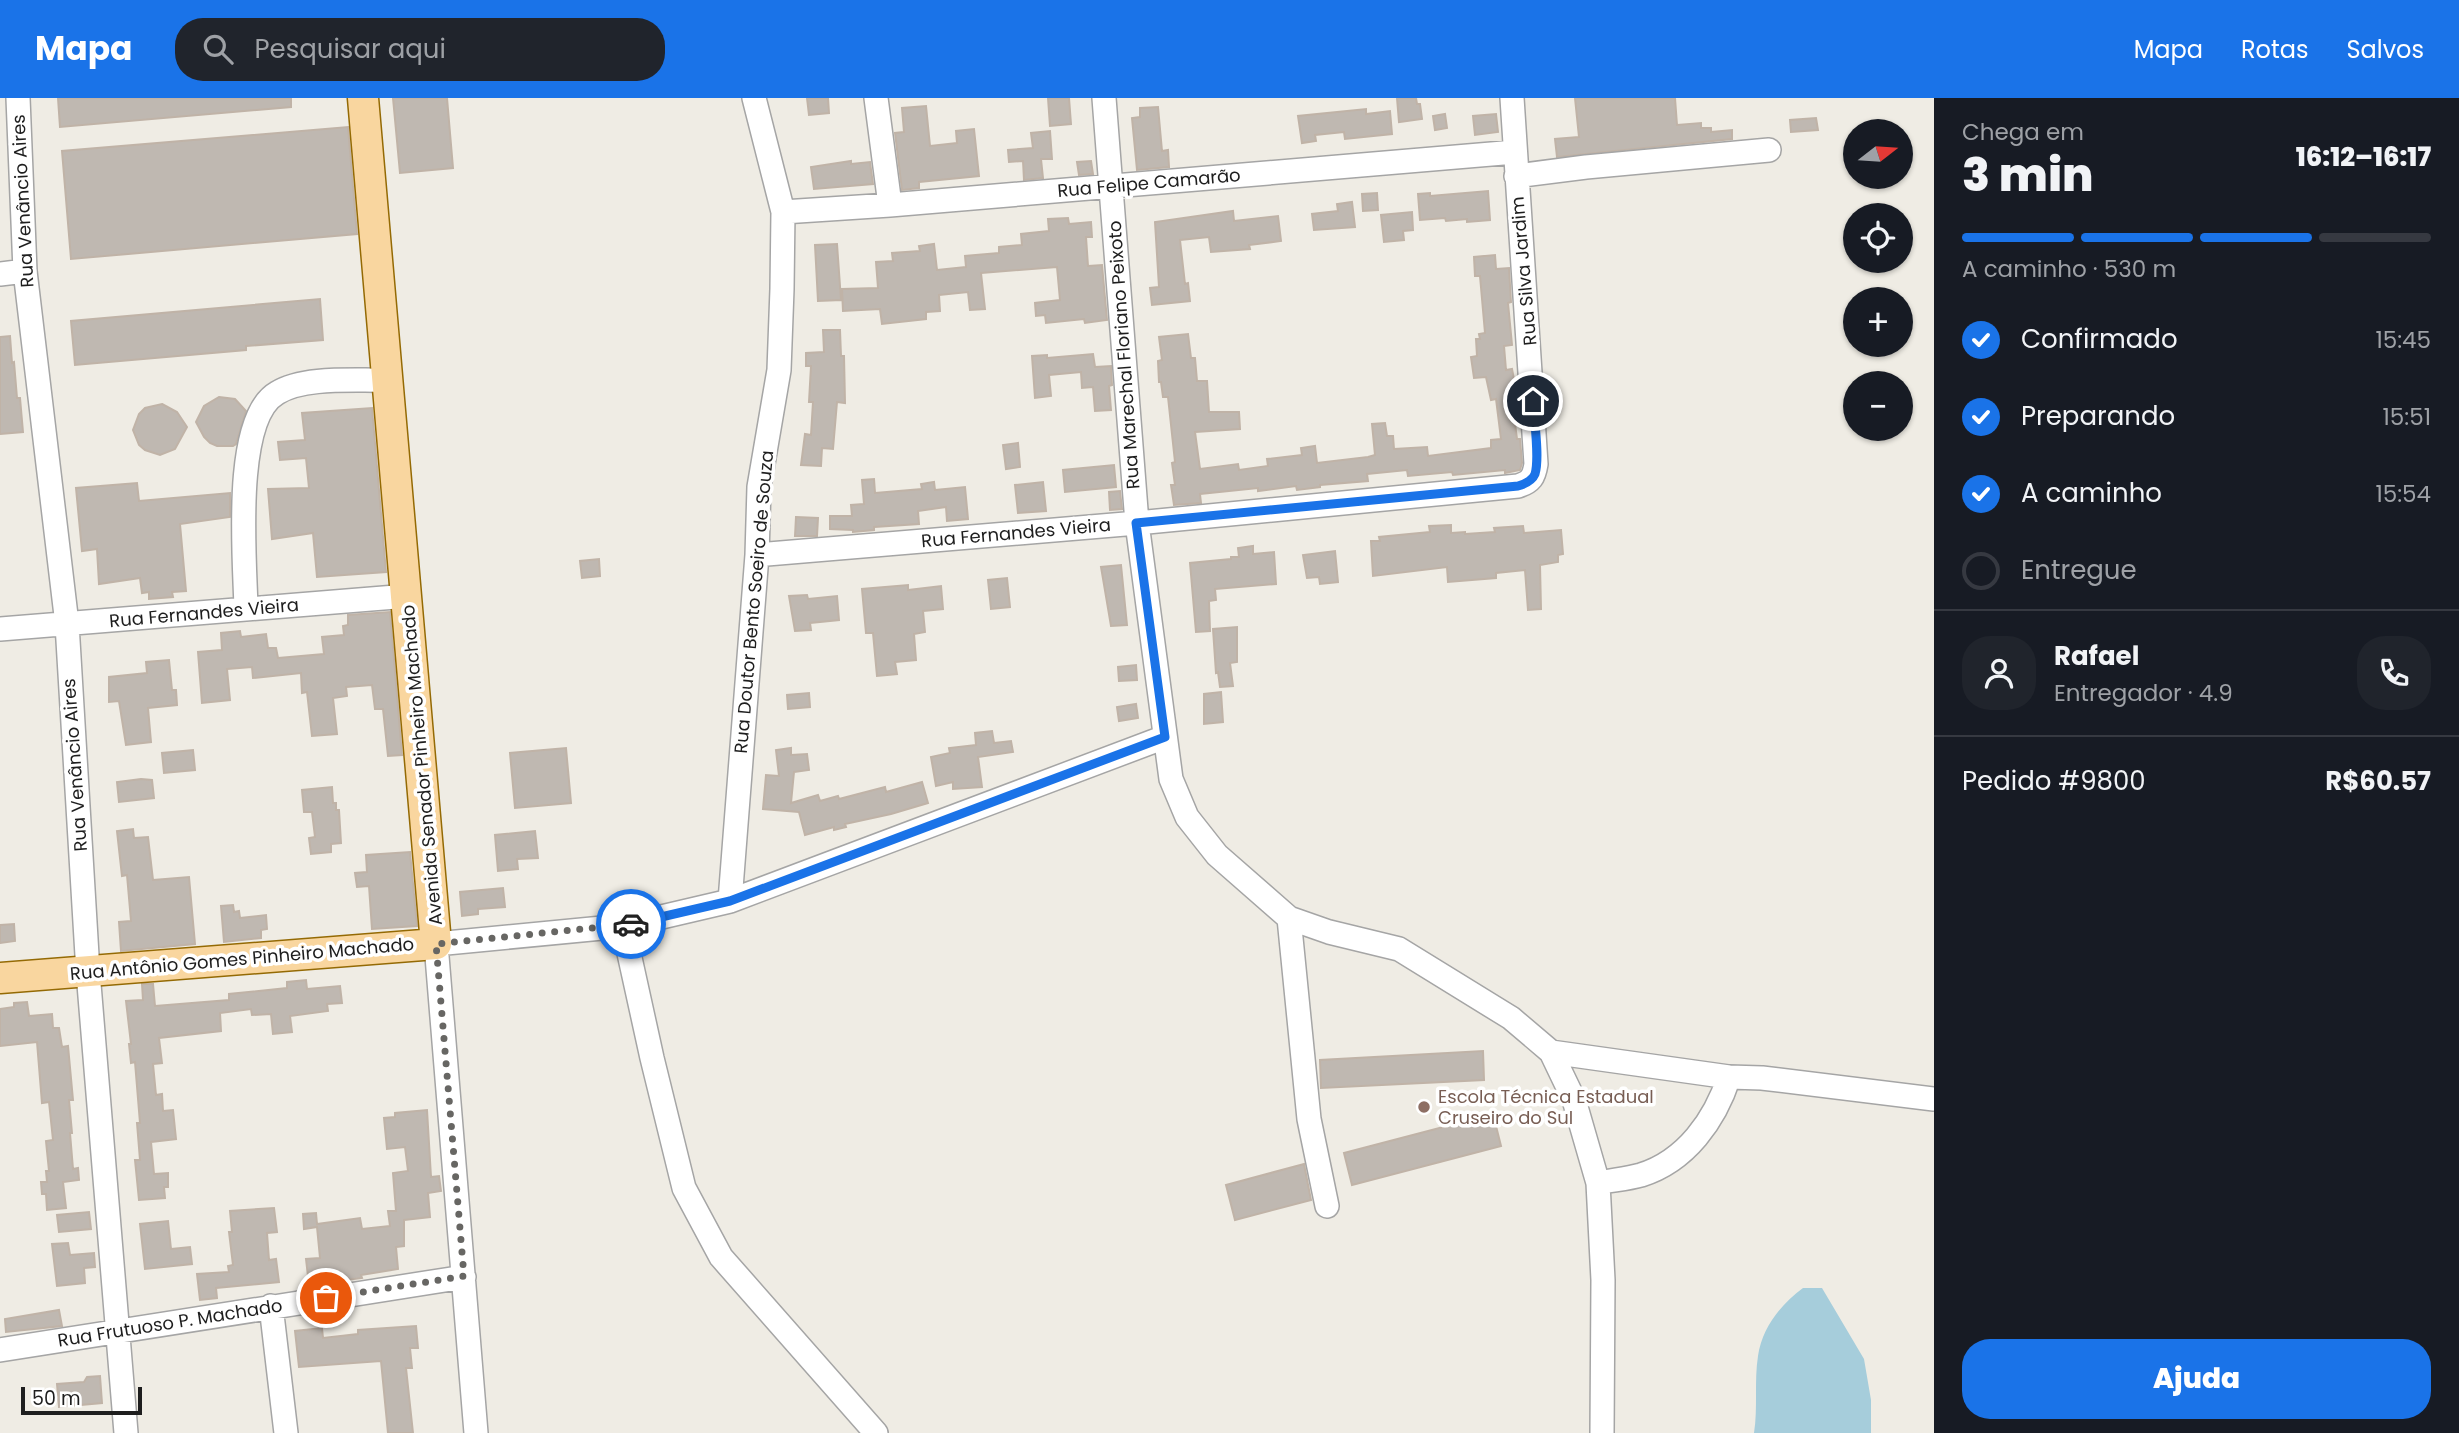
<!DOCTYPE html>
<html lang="pt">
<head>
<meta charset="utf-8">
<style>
  body { margin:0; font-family:Poppins,sans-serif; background:#20242c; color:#f1f3f6; height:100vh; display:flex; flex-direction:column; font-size:26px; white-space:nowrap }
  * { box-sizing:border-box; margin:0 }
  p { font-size:23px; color:#9ea1a6 }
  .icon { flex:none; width:38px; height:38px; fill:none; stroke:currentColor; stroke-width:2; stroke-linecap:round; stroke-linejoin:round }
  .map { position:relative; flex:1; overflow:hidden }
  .drawer { display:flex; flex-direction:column; background:#171b24; width:525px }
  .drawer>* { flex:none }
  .needle { width:46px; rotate:73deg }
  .controls { position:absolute; left:1843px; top:21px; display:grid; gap:14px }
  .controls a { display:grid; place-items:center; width:70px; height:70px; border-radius:50%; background:#171b24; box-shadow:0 2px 5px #0004; font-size:35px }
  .scale { position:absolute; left:21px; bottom:18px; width:121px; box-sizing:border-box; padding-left:7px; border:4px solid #1e1e1e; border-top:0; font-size:19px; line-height:24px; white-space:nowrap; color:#1e1e1e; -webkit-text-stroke:5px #fff; paint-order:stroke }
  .pin { position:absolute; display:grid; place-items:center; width:60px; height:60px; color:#fff; margin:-30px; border:4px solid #fff; border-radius:50%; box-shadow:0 2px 7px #0007 }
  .courier { position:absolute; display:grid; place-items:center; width:70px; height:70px; margin:-35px; border:5px solid #1a73e8; border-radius:50%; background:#fff; color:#222; box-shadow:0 2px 9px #0007 }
  .head em { font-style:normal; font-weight:800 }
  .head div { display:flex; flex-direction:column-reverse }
  .head { display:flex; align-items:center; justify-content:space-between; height:119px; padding:0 28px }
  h1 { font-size:46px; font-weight:800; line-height:52px }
  .bar { display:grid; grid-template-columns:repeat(4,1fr); gap:10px 7px; align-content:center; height:84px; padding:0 28px }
  .bar i { height:9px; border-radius:5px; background:#363941 }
  .bar .current { background:#1a73e8 }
  .bar p { grid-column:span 4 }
  .line { display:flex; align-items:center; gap:18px; padding:0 28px; border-top:2px solid #363941 }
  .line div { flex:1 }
  .round { display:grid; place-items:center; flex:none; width:74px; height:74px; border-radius:28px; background:#20242c }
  ol { padding:0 28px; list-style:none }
  li { display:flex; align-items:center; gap:21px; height:77px }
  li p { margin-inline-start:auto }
  li .icon { padding:7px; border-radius:50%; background:#1a73e8; color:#fff; stroke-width:4 }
  li:last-child { color:#9ea1a6 }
  li i { width:38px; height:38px; border:4px solid #363941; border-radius:50% }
  .cta { display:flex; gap:14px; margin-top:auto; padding:14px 28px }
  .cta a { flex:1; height:80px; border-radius:28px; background:#1a73e8; color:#fff; font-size:28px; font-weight:800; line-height:80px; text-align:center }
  header { display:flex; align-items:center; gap:42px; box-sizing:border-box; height:98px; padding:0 35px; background:#1a73e8; color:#fff }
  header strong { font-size:33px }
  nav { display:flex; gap:38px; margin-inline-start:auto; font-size:24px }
  .search { width:490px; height:63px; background:#20242c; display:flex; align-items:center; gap:18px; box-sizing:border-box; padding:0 24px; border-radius:28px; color:#9ea1a6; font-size:26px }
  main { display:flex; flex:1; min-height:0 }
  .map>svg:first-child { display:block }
  .water { fill:#a6cddb }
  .building { fill:#bfb8b1; stroke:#c0b3a7; stroke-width:2 }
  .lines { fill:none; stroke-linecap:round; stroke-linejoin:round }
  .minor-casing { stroke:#a5a5a5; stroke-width:26 }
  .major-casing { stroke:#946a04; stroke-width:33 }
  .minor { stroke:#fff; stroke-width:23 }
  .major { stroke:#f9d69f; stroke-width:30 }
  .done { stroke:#676663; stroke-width:7; stroke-dasharray:0 12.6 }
  .route { stroke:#1a73e8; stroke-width:9 }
  .education-dot { fill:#8d6e63; stroke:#fff; stroke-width:2.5 }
  .labels { text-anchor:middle; stroke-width:7; stroke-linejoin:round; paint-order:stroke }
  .street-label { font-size:18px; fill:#1e1e1e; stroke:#fff }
  .education-label { font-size:18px; fill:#785e54; stroke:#fff; text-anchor:start }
</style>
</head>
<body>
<header>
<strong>Mapa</strong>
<div class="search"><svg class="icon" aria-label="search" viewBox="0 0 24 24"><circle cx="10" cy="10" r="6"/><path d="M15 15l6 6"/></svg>Pesquisar aqui</div>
<nav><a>Mapa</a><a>Rotas</a><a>Salvos</a></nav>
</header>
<main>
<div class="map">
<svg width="1934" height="1335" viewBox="0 0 1934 1335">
  <rect width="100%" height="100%" fill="#efece4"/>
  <path class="water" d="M1803 1190H1822L1864 1261 1871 1302V1335H1754C1758 1309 1754 1283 1758 1258 1762 1230 1781 1206 1803 1190Z"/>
  <path class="building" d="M58 0H291V9L60 29Z
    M393 0H447L453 70 400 75Z
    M807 0H828L829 15 809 17Z
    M1048 0H1069L1071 26 1050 28Z
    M1397 0H1416L1417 6H1420L1422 21 1399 24Z
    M1575 0H1675L1677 27 1701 25V30H1711V34L1732 32V41L1557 59 1555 41 1579 39Z
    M926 8 930 48 957 45 956 33 974 31 979 78 919 84V90L902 92 895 35 904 34 902 10Z
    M1158 9 1162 53 1168 52 1169 69 1137 72 1132 20 1140 19V10Z
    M1366 11V16L1390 13 1392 36 1345 41 1344 34 1315 37 1316 43 1302 45 1298 18Z
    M1445 16 1447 30 1435 32 1433 18Z
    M1496 16 1498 34 1475 37 1473 18Z
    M1816 20 1818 32 1791 34 1790 22Z
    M348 29 357 136 71 161 62 53Z
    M1050 33 1052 61H1041L1043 80 1024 82 1023 63 1009 64 1008 52 1033 50 1031 35Z
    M851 63V66L870 64 873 86 814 91 811 69Z
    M1091 63 1093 76 1079 77 1077 64Z
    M1488 93 1490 122 1467 124V121L1446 123 1445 120 1420 122 1418 96 1430 95V98Z
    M1377 95 1378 112 1363 113 1362 96Z
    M1352 104 1355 129 1314 132 1312 116 1338 113 1337 106Z
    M1233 113 1234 123 1278 118 1281 143 1249 147 1250 151 1211 154 1209 139 1180 142 1185 186 1188 185 1190 203 1152 207 1150 190 1159 189 1155 124Z
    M1412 114 1413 132 1403 133 1404 142 1384 144 1381 117Z
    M1068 120 1069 126 1091 124 1092 139H1086L1088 168 1102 167 1107 222 1085 225 1084 221 1046 225 1045 217 1036 218 1035 205 1060 202 1057 169 981 175 985 211 970 212 968 194 939 197 940 213 926 214V221L882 226 880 211 843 213 842 191 878 190 876 164 893 163 892 155 920 153 919 148 934 146 937 172 966 169 965 158 999 155V149L1022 147 1021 136 1049 133 1048 121Z
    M837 146 841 202 818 203 815 147Z
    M1495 157 1496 171 1509 170 1511 204 1508 205 1512 247 1504 248 1506 272 1512 271 1518 302 1512 303 1517 341H1520L1522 365 1520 372 1505 375V372L1453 377 1452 374 1408 378 1407 372 1367 376 1368 383 1320 387V389L1297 392 1296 388 1258 393V390L1200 396 1201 405 1174 407 1171 387H1175L1172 365 1175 364 1168 299H1163L1161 284H1159L1158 263 1162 262 1159 239 1188 236 1191 260H1195L1197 283H1207L1209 314H1239L1240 331 1195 334 1200 371 1238 366 1239 372 1268 368 1267 361 1302 357 1301 350 1315 348 1317 365 1368 359 1375 357 1372 326 1385 325 1387 338H1393L1394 351 1427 349 1428 358 1491 350V342L1501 341 1496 301 1491 302 1486 279 1474 280 1471 259 1477 258 1476 241H1480L1479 236 1485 235 1480 178H1475L1474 159Z
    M320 201 323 242 246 248V252L75 267 71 223Z
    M823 232H840L841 258H844L845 305 837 304 833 351 822 350 821 368 801 367 805 336 811 337 813 304H809L811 268H806V255L824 254Z
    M10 238 12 265 14 264 17 300H20L23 334 0 336V239Z
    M1093 256 1095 269 1111 268 1112 287 1109 288 1111 312 1095 313 1093 289 1082 290 1081 274 1049 277 1051 298 1035 300 1032 258 1047 257V260Z
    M219 299 235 301 246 313 236 346 233 348H217L210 345 204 339 196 324 204 308Z
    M162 306 177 314 187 329 175 351 160 357 145 352 139 347 133 332 139 316 145 310Z
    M372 310 386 474 317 479 313 435 272 441 268 391 309 390 306 360 280 362 278 344 305 342 302 315Z
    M1018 345 1020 369 1006 371 1003 347Z
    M1114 367 1116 389 1065 394 1063 372Z
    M874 381 875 395 922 391 921 386 934 384 935 392 965 389 968 421 947 423 946 409 918 413 919 426 874 429V432L853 434V432L830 431V418H852L851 407 864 406 862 382Z
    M1043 384 1046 413 1018 415 1015 387Z
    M137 385 139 403 230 395V419L180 426 186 493 172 494 173 499 149 501V494L142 495 140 480 99 486 97 451 82 453 76 390Z
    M1120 393 1122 411 1110 412 1109 394Z
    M796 419 818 420 817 438H795Z
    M1451 427V435L1465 434V436L1495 434 1494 430 1523 428 1524 435 1561 432 1563 456 1558 457V464L1540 467 1541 511 1528 512 1525 472 1496 475V480L1448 484 1447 469 1373 478 1371 443H1380L1379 439 1430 434 1429 428Z
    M1253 448V456L1274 454 1276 486 1215 491 1216 502 1209 503 1210 533 1196 534 1190 465 1231 461V459H1239L1238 450Z
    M1335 453 1338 484 1320 486 1319 479 1307 480 1303 457Z
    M599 461 600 478 582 480 580 463Z
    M1121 467 1127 527 1111 528 1101 469Z
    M1007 480 1010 509 991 511 988 482Z
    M908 487V492L941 488 943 511 923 513 925 534 914 536 916 562 895 564 897 576 877 578 873 535H866L862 491Z
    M807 497 808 501 837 498 839 522 810 525 811 532 795 533 789 498Z
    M390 514 402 657 388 658 383 611H375L372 587 346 589 347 598 333 600 337 636 312 638 307 594 302 595 301 575 253 580 252 569 227 571 230 602 202 605 198 554 222 552 221 535 240 533 241 539 266 536 268 550H276L278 560 324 556 322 539 344 537 343 528 348 527V517Z
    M1237 529V564L1230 565 1233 588 1220 589 1218 574 1216 575 1213 531Z
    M169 562 172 592H176L177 607 148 610 151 644 126 647 119 603 109 604V579L147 575 146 564Z
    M1136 567 1137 582 1119 583 1118 569Z
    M1221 594 1223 624 1204 626V596Z
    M809 595 810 609 788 611 787 597Z
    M1136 606 1138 620 1119 623 1117 609Z
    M992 633 994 645 1011 643 1013 654 978 659 982 689 953 691V684L936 688 931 659 950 655 949 650 976 647 975 635Z
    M566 650 571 705 515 710 510 655Z
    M791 650V657L807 656 809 672 794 674 791 705 818 697 820 703 838 698 839 701 885 689 886 694 922 684 928 705 891 716 845 726 846 729 834 732V729L805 737 799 714 763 711 766 677 779 678 776 652Z
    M193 652 195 672 164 675 162 655Z
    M141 681 152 682 154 700 119 704 117 684Z
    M332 689 333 705H336V712H339L341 745 331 746V754L311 756 309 740 315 739 312 714H304L302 692Z
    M133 731 134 740 148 739 153 782 189 779 195 846 121 853 119 824 131 823 127 777 122 778 117 733Z
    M535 733 538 760 517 761 518 771 498 773 495 737Z
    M410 754 417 828 372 831 369 788 357 789 355 775 367 774 366 757Z
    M503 790 505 809 478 811V816L462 818 460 794Z
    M233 807 234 814 239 813 240 820 266 817 267 831 261 832V840L224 844 221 808Z
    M14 826 15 843 0 845V827Z
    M306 882 307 891 340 888 342 905 327 906 328 913 290 918 292 934 273 936 271 916 252 917 251 911 220 915 221 933 159 940 162 965 153 966 156 997 162 996 163 1013 173 1012 176 1041 151 1044 154 1076 168 1075V1089H164L165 1100 139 1102 135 1062H140L137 1025H140L135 964 131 965 129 946H131L126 903 143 902 142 886H153L155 908 229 902V896L287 890V884Z
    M27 904 29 918 52 916 53 930H59L62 949 68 948 73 1002H69L72 1035H70L73 1071 78 1070 79 1082 63 1084 66 1110 47 1112 46 1096H42L41 1084H47L46 1073H49L46 1043 53 1042 49 1004 42 1005 37 944 0 948V911L14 909V905Z
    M1483 953 1484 982 1321 990 1320 962Z
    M427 1012 431 1079 439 1078 441 1093 428 1095 430 1119 404 1122V1148L396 1149 398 1171 361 1177 362 1180 309 1187 306 1161 320 1160 317 1129 304 1131 303 1116 316 1115 317 1126 360 1120 362 1131 390 1128 388 1113H396L393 1075 408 1073 405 1049 387 1051 384 1020 395 1019V1015Z
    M1493 1016 1501 1048 1352 1087 1344 1055Z
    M1304 1066 1311 1102 1235 1122 1226 1087Z
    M274 1110 277 1134 267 1135 269 1162 276 1161 279 1184 216 1190 217 1200 200 1202 197 1176 229 1174 228 1168 233 1167 229 1134H232L230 1113Z
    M89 1114 91 1131 59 1134 57 1117Z
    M168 1123 171 1151 190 1149 192 1166 145 1171 140 1126Z
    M68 1145 70 1157 94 1155 95 1169 84 1170 85 1185 57 1188 52 1146Z
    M59 1212 62 1228 6 1234 5 1221Z
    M416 1228 418 1250H410L412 1270H406L413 1335H388L381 1263 299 1269 295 1233 322 1230 323 1240 358 1236V1232Z
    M100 1278 102 1305 59 1309 57 1286 84 1284 87 1279Z"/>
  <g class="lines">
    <g class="minor-casing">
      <path id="minor" d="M18 0 25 173 67 526 88 874 126 1335
        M876 0 890 107
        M1104 0 1137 425 1171 681 1187 719 1217 757 1289 820 1329 834 1399 851 1511 920 1551 954 1574 1002 1598 1085 1603 1182 1602 1335
        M1516 78 1586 69 1769 52
        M783 114 890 107 1515 54
        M0 176 25 173
        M757 457 1137 425 1518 388C1531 384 1534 379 1536 366L1512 0
        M246 511C245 463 232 321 277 295 304 278 356 283 388 282
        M0 531 408 498
        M730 803 757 457 759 389 779 272 782 191 783 114 754 0
        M1289 820 1309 1021 1327 1108
        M623 828 652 960 684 1090 721 1159 876 1335
        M1551 954 1729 979 1762 980 1934 1001
        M1598 1085C1612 1082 1627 1081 1641 1077 1686 1063 1715 1022 1729 979
        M271 1208 286 1335
        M0 1252 464 1179
        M476 1335 436 846 623 828 730 803 1165 639"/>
    </g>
    <g class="major-casing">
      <path id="major" d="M0 880 436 846 363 0"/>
    </g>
    <use href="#minor" class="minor"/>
    <use href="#major" class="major"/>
  </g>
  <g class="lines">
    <path class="done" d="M326 1200 464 1178 436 846 631 826"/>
    <path class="route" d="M631 826 730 803 1165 639 1136 425 1518 388C1525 386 1532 383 1535 376 1540 360 1534 321 1533 303"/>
  </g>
  <circle class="education-dot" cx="1424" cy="1009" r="7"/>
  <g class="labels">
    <g class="street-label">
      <text transform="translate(1149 85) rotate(-5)" y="6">Rua Felipe Camarão</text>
      <text transform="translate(23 103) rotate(-93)" y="6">Rua Venâncio Aires</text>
      <text transform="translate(1524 173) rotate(-95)" y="6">Rua Silva Jardim</text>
      <text transform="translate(1124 257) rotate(-94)" y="6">Rua Marechal Floriano Peixoto</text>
      <text transform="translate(1016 435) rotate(-5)" y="6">Rua Fernandes Vieira</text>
      <text transform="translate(754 504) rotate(-85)" y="6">Rua Doutor Bento Soeiro de Souza</text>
      <text transform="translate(204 515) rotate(-5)" y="6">Rua Fernandes Vieira</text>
      <text transform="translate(75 667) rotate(-94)" y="6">Rua Venâncio Aires</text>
      <text transform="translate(422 667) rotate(-95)" y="6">Avenida Senador Pinheiro Machado</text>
      <text transform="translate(242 861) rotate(-5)" y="6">Rua Antônio Gomes Pinheiro Machado</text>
      <text transform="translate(170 1225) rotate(-9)" y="6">Rua Frutuoso P. Machado</text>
    </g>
    <g class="education-label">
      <text x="1438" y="1005">Escola Técnica Estadual<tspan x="1438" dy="21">Cruseiro do Sul</tspan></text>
    </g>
  </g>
</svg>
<div class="controls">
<a><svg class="needle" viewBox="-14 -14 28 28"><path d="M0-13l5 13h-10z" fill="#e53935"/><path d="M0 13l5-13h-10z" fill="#9ea1a6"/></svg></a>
<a><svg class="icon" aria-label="locate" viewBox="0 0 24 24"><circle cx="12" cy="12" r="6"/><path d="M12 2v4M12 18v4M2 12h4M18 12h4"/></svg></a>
<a>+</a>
<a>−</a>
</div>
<div class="scale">50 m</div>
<div class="pin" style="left:326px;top:1200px;background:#ea580c"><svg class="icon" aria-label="bag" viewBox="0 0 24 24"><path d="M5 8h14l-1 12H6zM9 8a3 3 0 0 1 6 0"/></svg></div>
<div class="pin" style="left:1533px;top:303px;background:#1f2937"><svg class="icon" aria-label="home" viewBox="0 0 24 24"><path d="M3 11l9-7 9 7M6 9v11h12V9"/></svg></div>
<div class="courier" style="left:631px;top:826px"><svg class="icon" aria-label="car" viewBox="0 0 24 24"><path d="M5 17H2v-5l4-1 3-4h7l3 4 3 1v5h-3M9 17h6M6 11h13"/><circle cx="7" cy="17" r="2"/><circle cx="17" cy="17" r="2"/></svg></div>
</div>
<section class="drawer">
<div class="head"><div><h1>3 min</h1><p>Chega em</p></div><em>16:12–16:17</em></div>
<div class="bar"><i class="current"></i><i class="current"></i><i class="current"></i><i></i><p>A caminho · 530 m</p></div>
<ol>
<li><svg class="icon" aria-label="check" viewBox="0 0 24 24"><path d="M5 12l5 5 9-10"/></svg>Confirmado<p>15:45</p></li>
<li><svg class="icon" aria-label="check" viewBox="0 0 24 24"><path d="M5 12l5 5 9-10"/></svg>Preparando<p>15:51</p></li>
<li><svg class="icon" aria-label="check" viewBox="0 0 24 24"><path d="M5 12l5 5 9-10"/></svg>A caminho<p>15:54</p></li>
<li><i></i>Entregue</li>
</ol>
<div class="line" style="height:126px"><a class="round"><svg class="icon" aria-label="person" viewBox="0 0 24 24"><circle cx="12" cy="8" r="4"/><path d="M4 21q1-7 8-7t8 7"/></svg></a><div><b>Rafael</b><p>Entregador · 4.9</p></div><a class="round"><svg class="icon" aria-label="phone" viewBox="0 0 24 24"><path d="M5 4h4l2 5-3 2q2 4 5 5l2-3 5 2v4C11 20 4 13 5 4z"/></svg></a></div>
<div class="line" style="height:91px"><div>Pedido #9800</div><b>R$60.57</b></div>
<div class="cta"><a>Ajuda</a></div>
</section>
</main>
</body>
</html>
